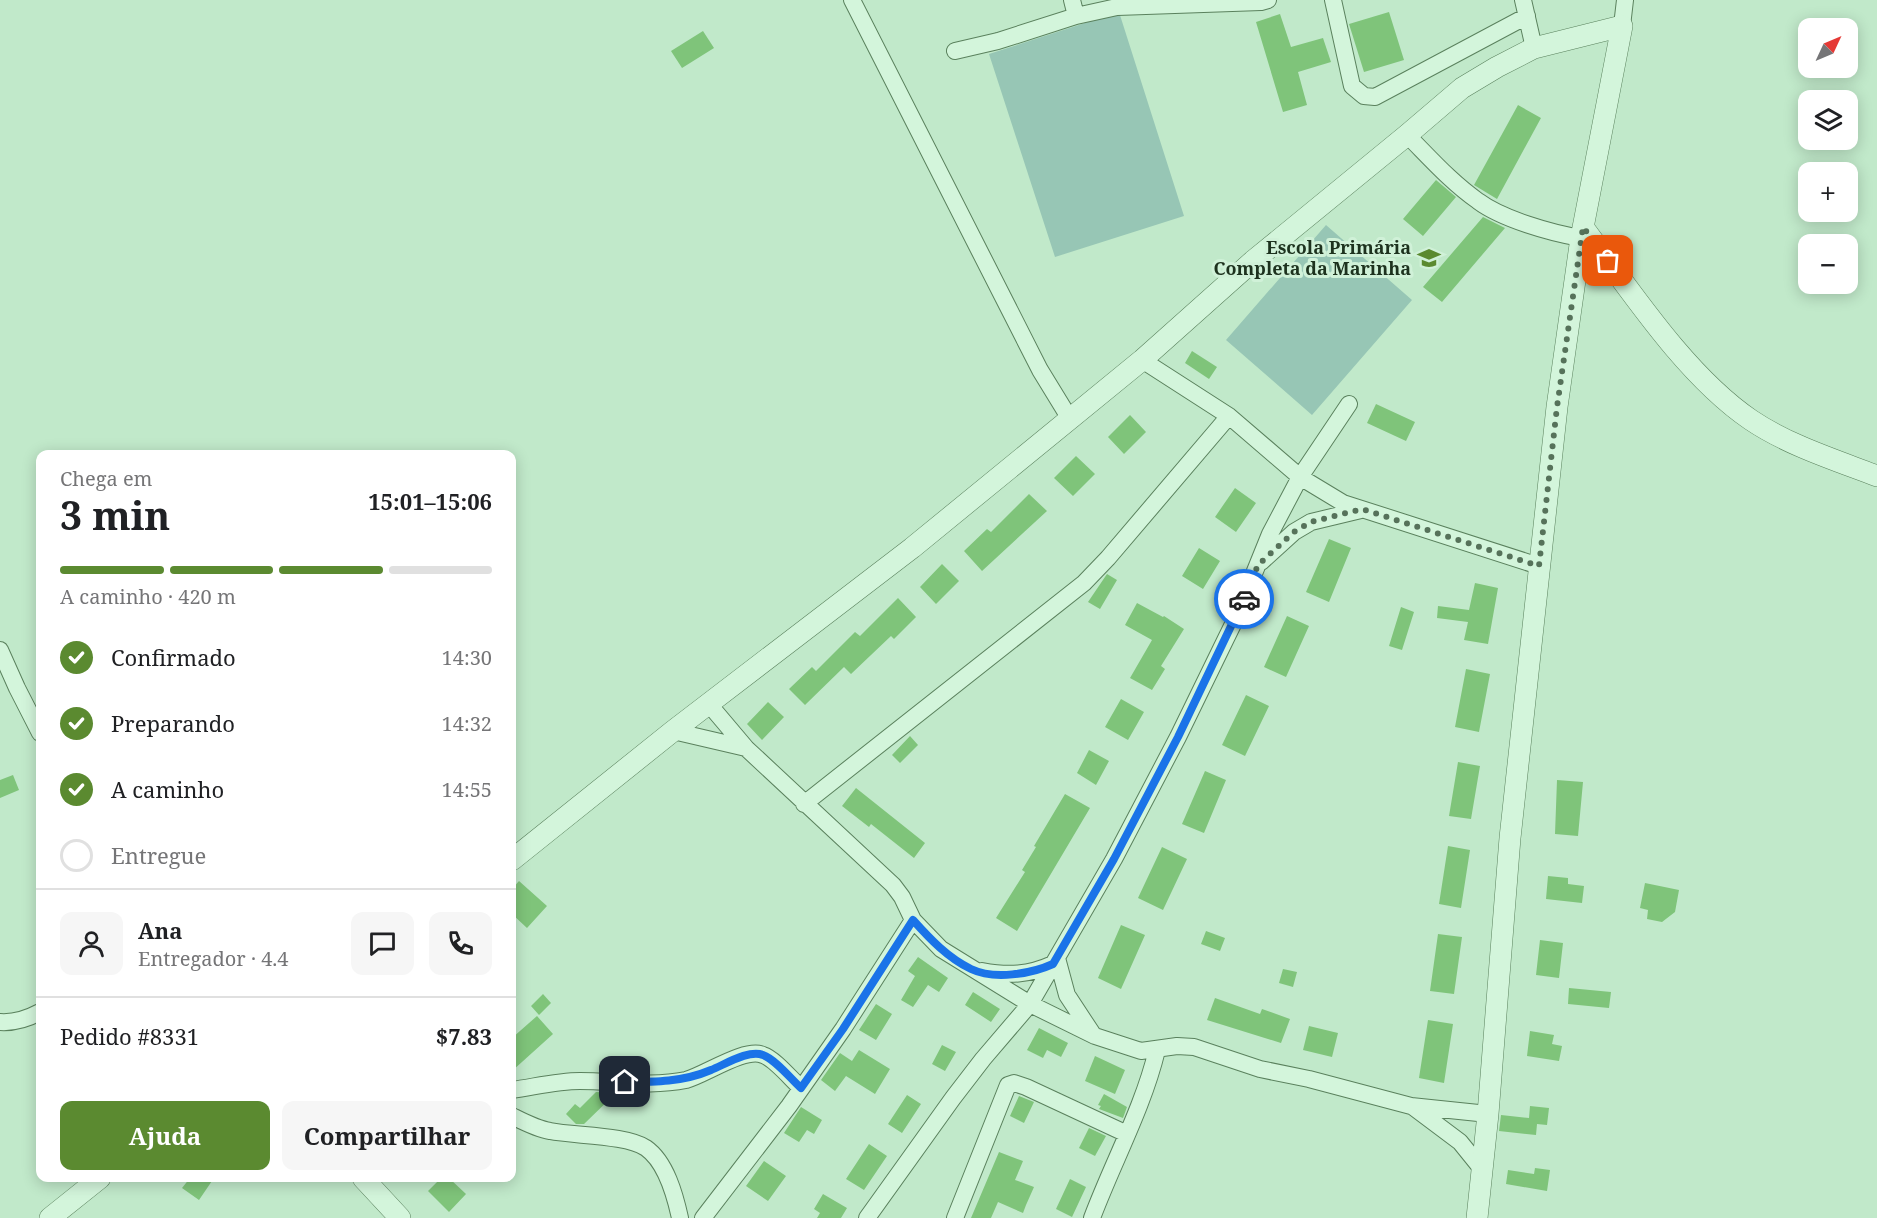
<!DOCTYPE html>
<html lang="pt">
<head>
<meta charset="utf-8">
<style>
  body { margin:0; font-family:"Noto Serif",serif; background:#f6f6f6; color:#202124; height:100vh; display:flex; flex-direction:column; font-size:22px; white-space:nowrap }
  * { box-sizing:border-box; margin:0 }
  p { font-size:20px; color:#757577 }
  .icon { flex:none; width:33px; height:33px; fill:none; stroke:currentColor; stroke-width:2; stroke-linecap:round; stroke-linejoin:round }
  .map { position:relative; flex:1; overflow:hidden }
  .panel { position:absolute; left:36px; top:450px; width:480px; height:732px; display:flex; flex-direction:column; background:#fff; border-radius:12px; box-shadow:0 3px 15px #0003 }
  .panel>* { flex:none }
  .needle { width:39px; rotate:46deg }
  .fabs { position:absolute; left:1798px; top:18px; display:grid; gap:12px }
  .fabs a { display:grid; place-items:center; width:60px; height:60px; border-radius:12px; background:#fff; box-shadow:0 3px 15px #0003; font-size:30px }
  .pin { position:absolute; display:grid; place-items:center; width:51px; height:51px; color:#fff; margin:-26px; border-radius:12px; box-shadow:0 3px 9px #0006 }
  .courier { position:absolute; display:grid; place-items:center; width:60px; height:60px; margin:-30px; border:4px solid #1a73e8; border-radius:50%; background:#fff; color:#222; box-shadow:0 2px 8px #0007 }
  .head em { font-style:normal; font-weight:700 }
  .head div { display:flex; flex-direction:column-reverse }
  .head { display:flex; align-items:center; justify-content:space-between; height:102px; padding:0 24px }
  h1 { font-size:39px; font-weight:700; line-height:45px }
  .bar { display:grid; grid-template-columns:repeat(4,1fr); gap:9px 6px; align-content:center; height:72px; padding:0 24px }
  .bar i { height:8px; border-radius:4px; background:#e0e0e0 }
  .bar .active { background:#5b8a30 }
  .bar p { grid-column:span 4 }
  .line { display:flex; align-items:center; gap:15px; padding:0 24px; border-top:2px solid #e0e0e0 }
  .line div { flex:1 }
  .round { display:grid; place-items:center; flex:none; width:63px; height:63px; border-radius:12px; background:#f6f6f6 }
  ol { padding:0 24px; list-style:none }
  li { display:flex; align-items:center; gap:18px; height:66px }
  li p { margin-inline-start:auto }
  li .icon { padding:6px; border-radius:50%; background:#5b8a30; color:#fff; stroke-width:4 }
  li:last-child { color:#757577 }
  li i { width:33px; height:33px; border:3px solid #e0e0e0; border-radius:50% }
  .cta { display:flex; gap:12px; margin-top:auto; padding:12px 24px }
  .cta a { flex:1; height:69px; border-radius:12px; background:#5b8a30; color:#fff; font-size:24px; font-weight:700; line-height:69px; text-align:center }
  .cta a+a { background:#f6f6f6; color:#202124 }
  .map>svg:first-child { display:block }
  .green { fill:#97c6b5 }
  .building { fill:#7fc47a }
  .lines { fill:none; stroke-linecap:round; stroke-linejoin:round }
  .minor-casing { stroke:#5a815d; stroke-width:18 }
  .tertiary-casing { stroke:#5a815d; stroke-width:22 }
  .minor { stroke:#d3f5db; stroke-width:16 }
  .tertiary { stroke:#d3f5db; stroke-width:21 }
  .done { stroke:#56725a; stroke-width:6; stroke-dasharray:0 10.8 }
  .route { stroke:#1a73e8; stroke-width:8 }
  .labels { text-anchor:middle; stroke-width:6; stroke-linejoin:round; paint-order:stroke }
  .poi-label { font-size:18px; font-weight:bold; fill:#1d321e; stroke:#d0f1d8; text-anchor:end }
</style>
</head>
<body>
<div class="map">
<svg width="1877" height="1218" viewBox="0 0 1877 1218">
  <rect width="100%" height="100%" fill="#c1e9ca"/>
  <path class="green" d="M1119 12 1184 216 1055 257 989 54Z
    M1326 225 1412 300 1312 415 1226 340Z"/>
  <path class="building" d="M1389 12 1404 60 1364 72 1349 24Z
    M1280 14 1291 47 1323 38 1331 62 1298 72 1307 105 1283 112 1256 22Z
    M703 31 714 48 682 68 671 51Z
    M1518 105 1541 118 1497 199 1474 185Z
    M1436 180 1456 197 1423 236 1403 219Z
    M1483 217 1505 228 1442 302 1423 287Z
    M1192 351 1217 367 1209 379 1185 363Z
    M1376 404 1415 422 1406 441 1367 423Z
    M1130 415 1146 432 1124 454 1108 437Z
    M1076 456 1095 474 1073 496 1054 478Z
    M1235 488 1256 503 1236 532 1215 517Z
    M1029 494 1047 511 982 571 964 551 987 529 991 532Z
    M1329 539 1351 548 1329 602 1306 592Z
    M1199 548 1220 561 1203 589 1182 576Z
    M942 564 959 581 936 604 920 587Z
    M1107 574 1117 580 1100 609 1088 602Z
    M1475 583 1498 588 1488 644 1464 640 1468 622 1437 618 1438 606 1469 610Z
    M898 598 916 617 894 639 891 636 851 674 844 667 805 705 789 689 812 667 816 671 855 632 860 636Z
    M1137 603 1163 617 1164 616 1184 629 1161 666 1165 669 1152 690 1130 678 1152 640 1125 625Z
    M1401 607 1414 612 1402 650 1389 646Z
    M1287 616 1309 626 1286 677 1264 667Z
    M1466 669 1490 674 1479 732 1455 727Z
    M1246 695 1269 706 1245 756 1222 745Z
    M1121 699 1144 712 1128 740 1105 727Z
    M768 702 784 717 762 740 747 724Z
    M910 736 918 745 900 763 892 755Z
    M1089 750 1109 761 1096 785 1077 773Z
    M1458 762 1480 766 1471 819 1449 816Z
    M1205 771 1226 780 1204 833 1182 824Z
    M13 775 19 790 0 798V780Z
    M1557 780 1583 782 1578 836 1555 834Z
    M856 788 925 843 914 858 871 824 869 827 842 806Z
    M1065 794 1090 808 1017 931 996 918 1025 872 1022 870 1036 847 1034 846Z
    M1448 846 1470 850 1461 908 1439 904Z
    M1162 847 1187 859 1163 910 1138 898Z
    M1548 876 1568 878V884L1584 886 1582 903 1546 899Z
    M519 881 547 906 527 928 512 914V889Z
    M1645 883 1679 890 1675 912 1662 922 1647 919 1648 910 1640 908Z
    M1121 925 1145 935 1121 989 1098 978Z
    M1206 931 1225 938 1220 951 1201 944Z
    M1438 934 1462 937 1454 994 1430 991Z
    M1540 940 1563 943 1559 978 1536 975Z
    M918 957 948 978 939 992 928 985 913 1007 901 1000 915 976 908 971Z
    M1283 969 1297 972 1293 987 1279 983Z
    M1569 988 1611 992 1609 1008 1568 1004Z
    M973 992 1000 1009 991 1022 965 1005Z
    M543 994 551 1003 539 1015 531 1006Z
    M1215 998 1260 1014 1262 1009 1290 1019 1281 1043 1207 1020Z
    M876 1004 892 1014 876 1040 859 1030Z
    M537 1016 553 1034 512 1071V1038Z
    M1428 1020 1453 1024 1444 1083 1419 1078Z
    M1309 1026 1338 1033 1332 1057 1303 1050Z
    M1039 1028 1068 1043 1061 1057 1047 1050 1043 1058 1027 1050Z
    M1530 1031 1554 1035 1552 1044 1562 1046 1559 1061 1527 1056Z
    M942 1045 956 1052 945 1071 932 1064Z
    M859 1050 890 1069 875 1094 846 1076 835 1091 821 1080 840 1053 852 1061Z
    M1095 1056 1125 1070 1115 1094 1085 1081Z
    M596 1092 616 1093 584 1124H576L566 1114 575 1104 580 1108Z
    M1104 1094 1127 1107 1123 1118 1099 1109 1101 1106 1098 1105Z
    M907 1095 921 1104 902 1133 888 1124Z
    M1019 1096 1034 1102 1024 1123 1010 1116Z
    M1530 1106 1549 1108 1547 1125 1537 1124 1536 1135 1499 1131 1501 1115 1529 1118Z
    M801 1107 822 1120 814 1134 807 1130 799 1142 784 1133Z
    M1089 1128 1106 1136 1095 1156 1079 1148Z
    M869 1144 887 1156 864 1190 846 1179Z
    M999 1152 1023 1161 1015 1180 1034 1187 1026 1205 1023 1213 998 1202 991 1218H971Z
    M764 1161 786 1176 768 1201 746 1186Z
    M1535 1168 1550 1170 1547 1191 1506 1184 1508 1170 1534 1174Z
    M190 1178H214L199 1200 182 1188Z
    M441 1178H449L466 1194 449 1212 428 1191Z
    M1070 1179 1086 1187 1072 1217 1056 1209Z
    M823 1194 847 1208 841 1218H817L820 1213 814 1209Z"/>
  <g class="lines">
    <g class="minor-casing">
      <path id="minor" d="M852 0 1040 370 1070 419
        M1072 0 1076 16
        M1333 0 1352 86 1364 96 1375 97 1527 16
        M1523 0 1534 48
        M1622 26 1625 0
        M955 51 998 41 1076 16 1117 7 1261 2 1268 0
        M1407 135C1430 158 1451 182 1478 201 1502 219 1551 233 1581 238
        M1142 360 1229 416 1300 477 1343 503 1539 566
        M1261 562 1294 532 1311 522 1361 510
        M0 650 17 688 40 733
        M708 703 746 748 893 885 902 897 913 920 941 949 1030 1004 1095 1036 1141 1051 1177 1046 1194 1047 1260 1069 1309 1079 1411 1106 1488 1114
        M673 731 746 748
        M804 804 1084 583 1108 558 1229 416
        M1057 958 1067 995 1092 1033
        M982 971C1008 976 1029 975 1053 964
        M0 1022C15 1023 27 1019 40 1012
        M512 1090C534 1087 557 1081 580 1081 614 1081 652 1087 686 1080 705 1075 745 1047 763 1055 775 1059 791 1079 801 1088
        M1412 1106 1460 1142 1481 1168
        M512 1116C524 1122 537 1129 550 1131 575 1136 627 1135 646 1148 666 1162 675 1195 680 1218
        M703 1218 789 1106 843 1029 913 920
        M867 1218 953 1098 983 1059 1030 1004 1114 859 1178 737 1236 618 1270 534 1300 477 1349 404
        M955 1218 1008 1085 1014 1083 1026 1087 1127 1134
        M1092 1218C1113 1162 1143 1108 1157 1050"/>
    </g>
    <g class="tertiary-casing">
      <path id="tertiary" d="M1583 227C1630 290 1686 376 1751 420 1788 445 1835 460 1877 476
        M512 860 673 731 912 548 1142 360 1253 261 1407 135 1462 88 1497 67 1534 48 1622 26 1581 238 1557 407 1510 838 1488 1114 1477 1218
        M363 1178 400 1218
        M50 1218 100 1178"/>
    </g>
    <use href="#minor" class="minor"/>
    <use href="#tertiary" class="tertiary"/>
  </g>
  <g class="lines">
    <path class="done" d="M1244 599 1258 565 1294 532 1311 522 1362 509 1539 566 1557 407 1583 227 1608 261"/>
    <path class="route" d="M625 1082C655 1082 683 1082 711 1070 724 1065 749 1049 763 1055 775 1059 792 1080 801 1088L843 1029 913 920C930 939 948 958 971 969 994 980 1031 974 1053 964L1114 859 1178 737 1244 599"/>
  </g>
  <defs>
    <g id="school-bare" transform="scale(1.8)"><path d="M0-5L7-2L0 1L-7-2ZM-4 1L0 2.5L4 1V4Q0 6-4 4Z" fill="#5b8a30" stroke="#d0f1d8" stroke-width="2.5" paint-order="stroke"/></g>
  </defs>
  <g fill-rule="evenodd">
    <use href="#school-bare" x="1429" y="258"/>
  </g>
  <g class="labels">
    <g class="poi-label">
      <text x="1411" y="254">Escola Primária<tspan x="1411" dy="21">Completa da Marinha</tspan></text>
    </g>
  </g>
</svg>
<div class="fabs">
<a><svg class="needle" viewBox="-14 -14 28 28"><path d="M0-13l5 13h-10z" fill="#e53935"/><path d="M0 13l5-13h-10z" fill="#757577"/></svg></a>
<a><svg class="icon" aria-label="layers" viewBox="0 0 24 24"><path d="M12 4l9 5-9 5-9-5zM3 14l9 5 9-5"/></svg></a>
<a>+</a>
<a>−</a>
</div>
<div class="pin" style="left:1608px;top:261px;background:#ea580c"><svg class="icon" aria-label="bag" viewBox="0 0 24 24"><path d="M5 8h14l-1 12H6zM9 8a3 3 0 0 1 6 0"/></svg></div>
<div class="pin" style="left:625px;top:1082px;background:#1f2937"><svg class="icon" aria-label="home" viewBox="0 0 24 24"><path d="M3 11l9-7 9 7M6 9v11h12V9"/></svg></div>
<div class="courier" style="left:1244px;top:599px"><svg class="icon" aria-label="car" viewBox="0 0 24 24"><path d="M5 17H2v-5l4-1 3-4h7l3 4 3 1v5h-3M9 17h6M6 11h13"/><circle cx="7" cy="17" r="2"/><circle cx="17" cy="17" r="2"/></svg></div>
<section class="panel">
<div class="head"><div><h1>3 min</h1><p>Chega em</p></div><em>15:01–15:06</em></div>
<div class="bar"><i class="active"></i><i class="active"></i><i class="active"></i><i></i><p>A caminho · 420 m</p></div>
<ol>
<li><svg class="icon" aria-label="check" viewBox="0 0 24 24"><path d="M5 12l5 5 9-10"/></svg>Confirmado<p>14:30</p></li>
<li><svg class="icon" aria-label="check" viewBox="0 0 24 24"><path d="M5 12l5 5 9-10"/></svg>Preparando<p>14:32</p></li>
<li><svg class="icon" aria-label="check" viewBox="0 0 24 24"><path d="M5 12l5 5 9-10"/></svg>A caminho<p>14:55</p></li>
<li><i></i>Entregue</li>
</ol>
<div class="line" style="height:108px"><a class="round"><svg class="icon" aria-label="person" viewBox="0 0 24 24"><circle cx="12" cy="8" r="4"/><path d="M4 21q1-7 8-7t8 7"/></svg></a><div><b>Ana</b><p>Entregador · 4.4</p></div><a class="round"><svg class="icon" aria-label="chat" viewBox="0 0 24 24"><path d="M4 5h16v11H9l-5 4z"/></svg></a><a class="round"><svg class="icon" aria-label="phone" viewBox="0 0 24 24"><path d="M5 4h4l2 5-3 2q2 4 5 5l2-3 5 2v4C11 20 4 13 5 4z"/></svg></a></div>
<div class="line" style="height:78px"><div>Pedido #8331</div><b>$7.83</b></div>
<div class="cta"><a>Ajuda</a><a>Compartilhar</a></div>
</section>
</div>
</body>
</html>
